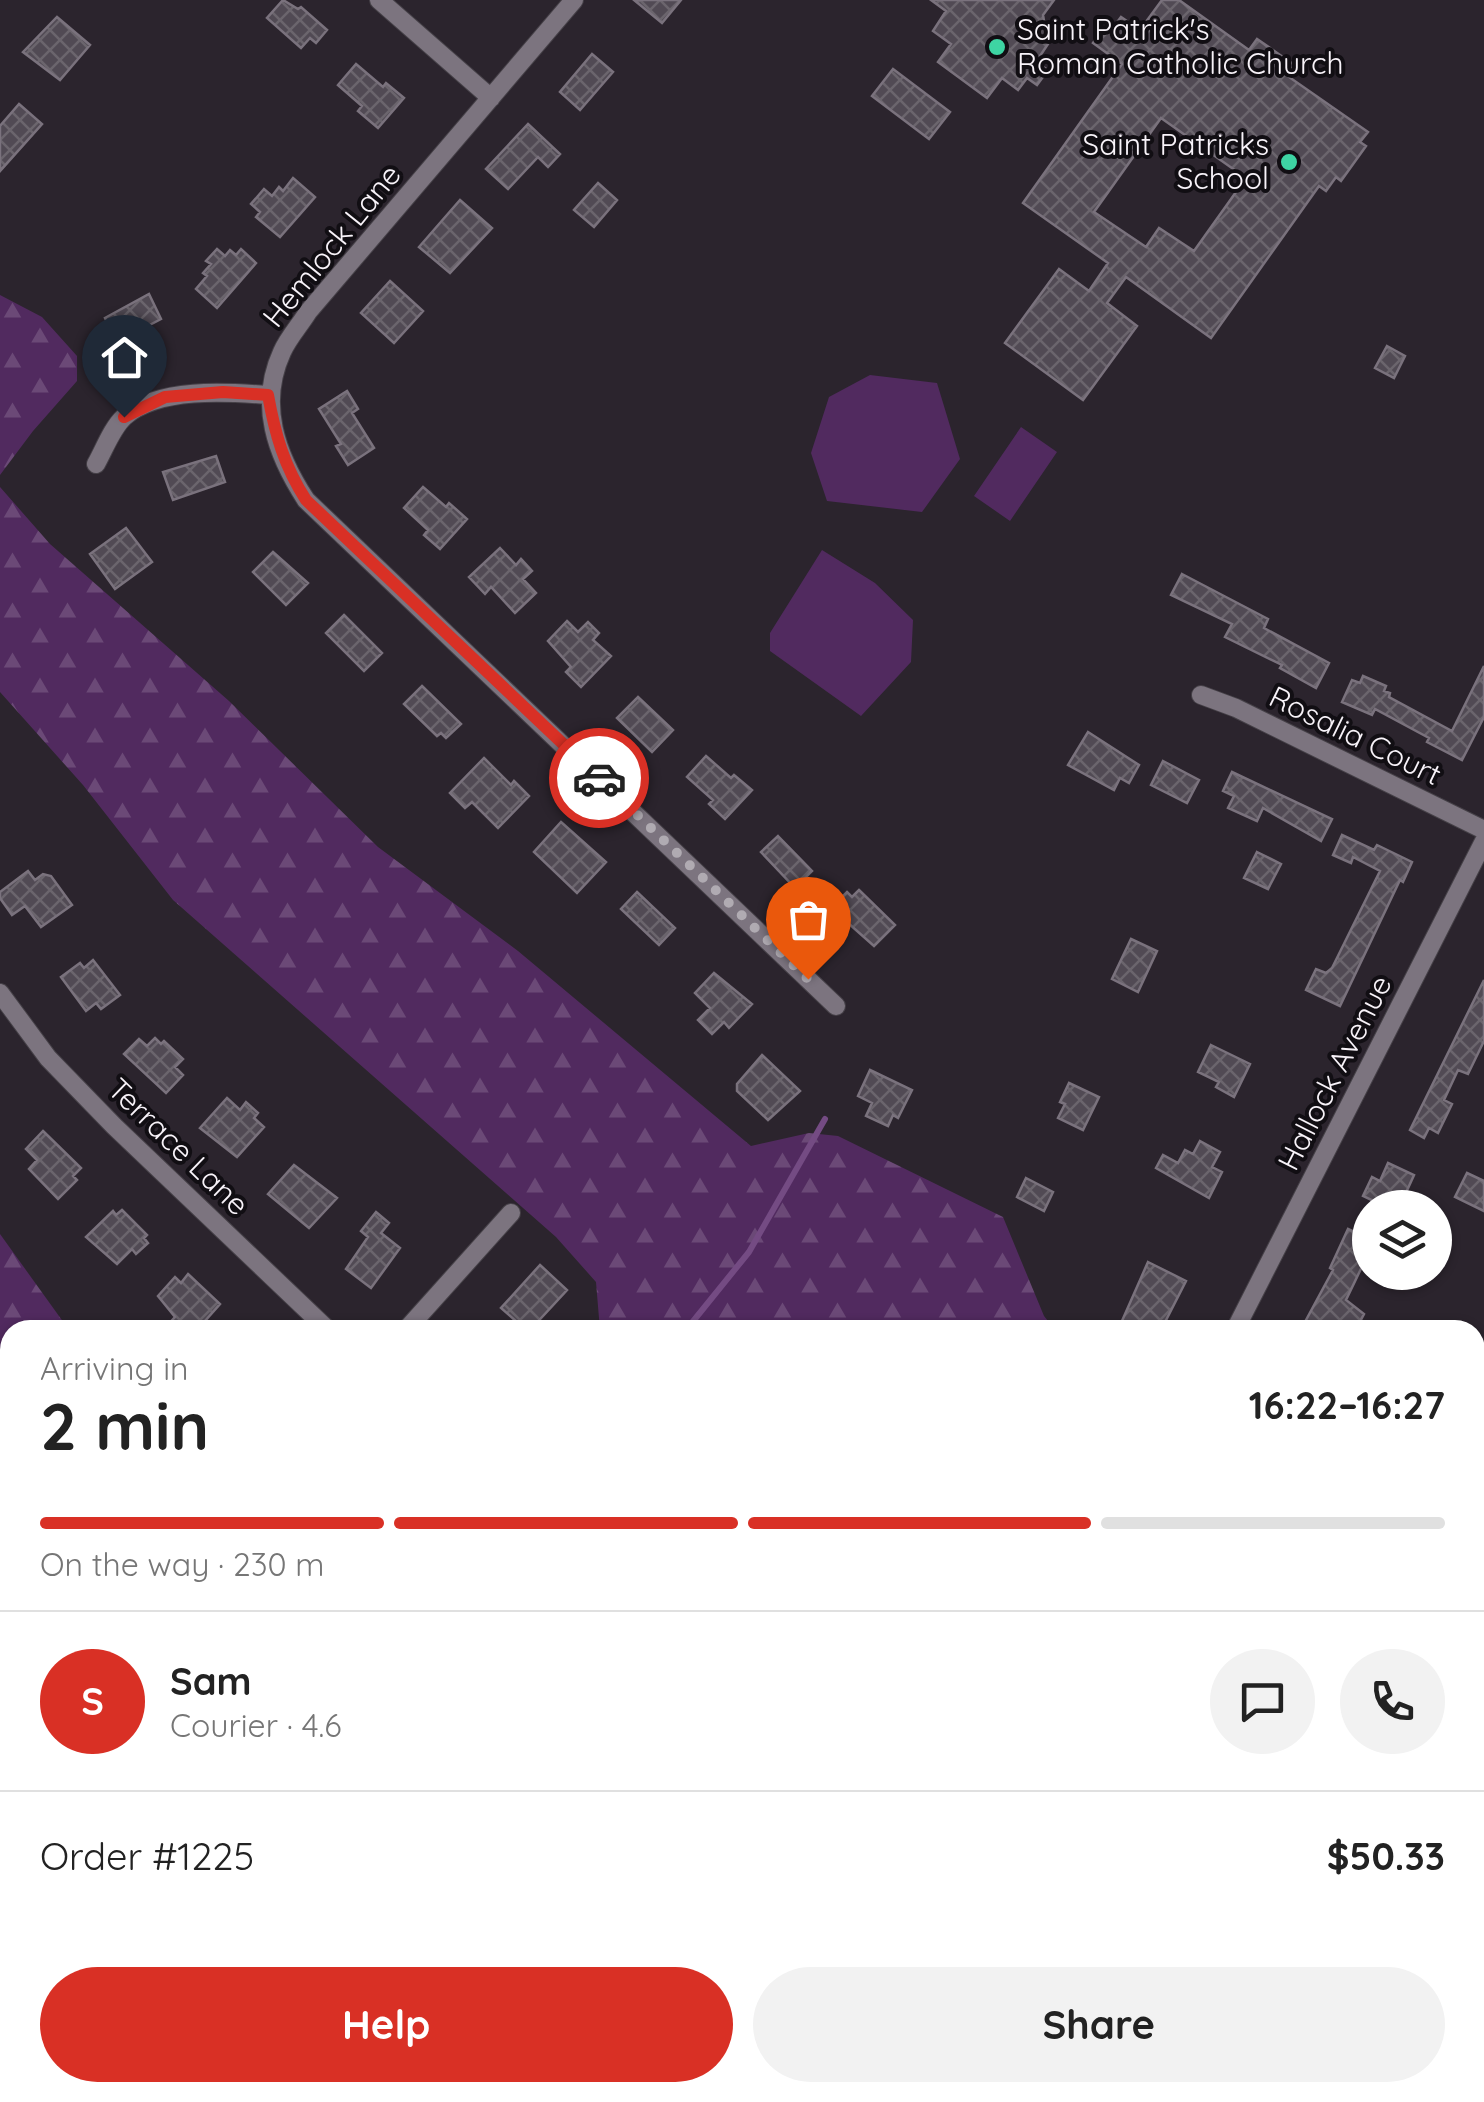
<!DOCTYPE html>
<html lang="en">
<head>
<meta charset="utf-8">
<style>
  body { margin:0; font-family:Quicksand,sans-serif; background:#f2f2f2; color:#222; height:100vh; display:flex; flex-direction:column; font-size:38px; white-space:nowrap }
  * { box-sizing:border-box; margin:0 }
  p { font-size:32px; color:#767676 }
  .icon { flex:none; width:55px; height:55px; fill:none; stroke:currentColor; stroke-width:2; stroke-linecap:round; stroke-linejoin:round }
  .map { position:relative; flex:1; overflow:hidden }
  .sheet { position:absolute; left:0px; top:1320px; width:1485px; height:782px; display:flex; flex-direction:column; background:#fff; border-radius:30px 30px 0 0; box-shadow:0 2px 8px #0004 }
  .sheet>* { flex:none }
  .tools { position:absolute; left:1352px; top:1190px; display:grid; gap:20px }
  .tools a { display:grid; place-items:center; width:100px; height:100px; border-radius:50%; background:#fff; box-shadow:0 2px 8px #0004; font-size:50px }
  .pin { position:absolute; display:grid; place-items:center; width:85px; height:85px; color:#fff; margin:-102px -42px; border-radius:50% 50% 50% 0; rotate:-45deg; box-shadow:0 0 10px #0007 }
  .pin .icon { rotate:45deg }
  .courier { position:absolute; display:grid; place-items:center; width:100px; height:100px; margin:-50px; border:8px solid #d93025; border-radius:50%; background:#fff; color:#222; box-shadow:0 2px 12px #0007 }
  .headline em { font-style:normal; font-weight:700 }
  .headline div { display:flex; flex-direction:column-reverse }
  .headline { display:flex; align-items:center; justify-content:space-between; height:170px; padding:0 40px }
  h1 { font-size:65px; font-weight:700; line-height:75px }
  .bar { display:grid; grid-template-columns:repeat(4,1fr); gap:15px 10px; align-content:center; height:120px; padding:0 40px }
  .bar i { height:12px; border-radius:8px; background:#e0e0e0 }
  .bar .current { background:#d93025 }
  .bar p { grid-column:span 4 }
  .line { display:flex; align-items:center; gap:25px; padding:0 40px; border-top:2px solid #e0e0e0 }
  .line div { flex:1 }
  .round { display:grid; place-items:center; flex:none; width:105px; height:105px; border-radius:52px; background:#f2f2f2 }
  .button { display:flex; gap:20px; margin-top:auto; padding:20px 40px }
  .button a { flex:1; height:115px; border-radius:60px; background:#d93025; color:#fff; font-size:40px; font-weight:700; line-height:115px; text-align:center }
  .button a+a { background:#f2f2f2; color:#222 }
  .map>svg:first-child { display:block }
  .grass { fill:#512a5f }
  .forest { fill:url(#forest-firs) }
  .lines { fill:none; stroke-linecap:round; stroke-linejoin:round }
  .stream { stroke:#744b83; stroke-width:6 }
  .building { fill:url(#building-cross-hatch); stroke:#7a727d; stroke-width:2.5; fill-rule:evenodd }
  .street-casing { stroke:#454047; stroke-width:20 }
  .street { stroke:#7c747f; stroke-width:18 }
  .done { stroke:#b0abb2; stroke-width:10; stroke-dasharray:0 18 }
  .route { stroke:#d93025; stroke-width:12 }
  .poi-dot { fill:#3ed4a3; stroke:#110e13; stroke-width:4 }
  .labels { text-anchor:middle; stroke-width:8; stroke-linejoin:round; paint-order:stroke }
  .poi-label { font-size:30px; fill:#f8f3f9; stroke:#110e13; text-anchor:start }
  .street-label { font-size:30px; fill:#f8f3f9; stroke:#110e13 }
</style>
</head>
<body>
<div class="map">
<svg width="1484" height="2102" viewBox="0 0 1484 2102">
  <defs>
    <pattern id="forest-firs" width="22" height="20" patternUnits="userSpaceOnUse" patternTransform="scale(2.5)"><rect width="22" height="20" fill="#512a5f"/><path d="M5 1l3.5 6h-7zM16 11l3.5 6h-7z" fill="#6b4977"/></pattern>
    <pattern id="building-cross-hatch" width="8" height="8" patternUnits="userSpaceOnUse" patternTransform="scale(2.5)"><rect width="8" height="8" fill="#514a54"/><path d="M0 0l8 8M0 8l8-8" fill="none" stroke="#6b656d"/></pattern>
  </defs>
  <rect width="100%" height="100%" fill="#2b242d"/>
  <path class="grass" d="M870 375 937 383 960 459 922 512 827 501 811 453 829 397Z
    M1021 427 1057 452 1010 521 974 496Z
    M822 550 875 583 913 620 911 662 861 716 770 651V633Z"/>
  <path class="forest" d="M0 295 42 317 77 356V381L33 431 0 475Z
    M0 487 50 544 229 701 378 847 518 951 751 1146 809 1133 838 1136 1003 1217 1044 1316 1055 1330H600L596 1282 556 1237 173 900 83 785 0 692Z
    M0 1234 69 1330H10V1490L0 1503Z
    M10 2014V2092H656L659 2102H0V2020Z"/>
  <g class="lines">
    <path class="stream" d="M686 1330 749 1252 825 1119
      M33 2102 34 2092"/>
  </g>
  <path class="building" d="M283 0 298 9 301 7 327 30 316 43 310 38 301 48 267 18Z
    M634 0H681L662 23Z
    M931 0H1054L1043 15 1048 44 1036 62 1048 70 1037 85 1027 78 1018 90 1002 78 987 98 938 62 951 44 933 31 946 11Z
    M1162 0H1179L1249 50 1257 39 1296 66 1289 77 1368 132 1360 142 1366 146 1341 181 1336 177 1326 191 1319 186 1211 338 1126 277 1107 303 1137 326 1083 400 1005 343 1059 269 1089 291 1108 263 1023 203 1122 64 1093 43 1103 29 1109 33 1121 17 1140 30ZM1161 118 1246 178 1194 251 1159 228 1146 247 1094 212Z
    M57 17 90 45 60 80 23 52Z
    M592 54 613 72 580 110 560 92Z
    M356 64 383 87 386 83 404 98 378 128 358 111 362 106 338 85Z
    M893 69 950 112 929 139 872 96Z
    M19 104 42 124 0 171V126Z
    M528 124 560 154 548 167 538 157 508 189 486 169Z
    M293 178 315 197 280 237 256 217 260 212 251 204 264 189 272 196 279 187 283 191Z
    M598 183 617 200 594 227 574 210Z
    M460 200 492 228 450 273 419 247Z
    M217 249 225 256 230 250 236 255 241 249 256 263 217 308 196 289 207 276 203 273 211 264 206 261Z
    M390 281 423 311 394 343 361 313Z
    M149 294 161 319 117 342 105 318Z
    M1387 346 1405 356 1394 378 1375 368Z
    M347 391 358 409 352 413 374 448 348 465 336 446 341 444 319 409Z
    M216 456 225 482 173 500 163 472Z
    M423 487 446 507 449 503 467 519 440 549 424 535 428 530 404 508Z
    M126 528 152 562 115 589 90 554Z
    M500 548 516 565 521 559 532 571 523 579 536 593 515 613 491 587 485 594 469 577Z
    M273 552 308 583 286 605 253 572Z
    M1182 574 1268 619 1264 628 1329 663 1316 688 1280 668 1282 665 1225 637 1232 624 1171 595Z
    M344 615 382 653 364 671 326 633Z
    M567 621 578 632 588 622 599 633 593 640 611 656 581 687 566 672 571 667 548 641Z
    M1484 666V717L1462 760 1427 742 1429 738 1375 709 1372 715 1342 702 1352 680 1360 683 1363 676 1386 686 1384 691 1390 693 1389 697 1452 731Z
    M422 686 461 724 446 738 441 733 437 736 404 704Z
    M638 697 673 730 652 752 617 718Z
    M1088 732 1139 765 1129 783 1120 778 1114 790 1068 765Z
    M706 756 731 778 734 775 752 790 725 819 709 804 713 800 687 777Z
    M484 758 511 785 514 781 529 796 498 828 472 802 465 808 450 793Z
    M1163 761 1199 780 1187 803 1151 785Z
    M1232 772 1332 819 1321 841 1263 808 1257 821 1228 808 1234 796 1223 791Z
    M561 822 606 862 577 893 534 852Z
    M1342 835 1374 850 1377 845 1412 862 1403 882 1400 880 1340 1006 1306 990 1316 969 1326 973 1332 968 1380 871 1353 857 1351 863 1333 855Z
    M778 836 812 871 795 888 761 852Z
    M1257 852 1281 864 1268 889 1244 878Z
    M28 871 35 880 43 874 51 876 72 905 41 927 25 906 12 915 0 898V892Z
    M859 890 895 925 874 946 831 908 847 892 852 897Z
    M637 892 675 928 659 945 621 909Z
    M1131 939 1157 951 1138 992 1112 979Z
    M93 960 120 995 101 1009 96 1003 86 1011 61 977 80 963 84 968Z
    M714 973 752 1004 729 1028 724 1022 712 1034 698 1020 710 1008 695 993Z
    M1484 980V1041L1468 1074 1458 1070 1444 1100 1452 1104 1438 1133 1429 1128 1424 1138 1410 1130Z
    M155 1038 161 1044 164 1041 183 1059 175 1067 183 1075 166 1093 124 1054 139 1039 147 1046Z
    M1211 1045 1250 1064 1234 1097 1216 1087 1219 1082 1198 1072Z
    M762 1055 800 1091 768 1120 737 1091V1084Z
    M870 1070 912 1090 898 1118 893 1115 888 1126 866 1116 872 1103 858 1096Z
    M1069 1083 1099 1097 1083 1130 1058 1118 1065 1104 1060 1102Z
    M227 1098 240 1110 246 1102 258 1113 254 1118 264 1127 237 1157 200 1128Z
    M43 1131 81 1168 73 1176 77 1180 58 1199 29 1169 37 1160 26 1149Z
    M1200 1141 1220 1152 1212 1167 1222 1172 1209 1198 1156 1168 1163 1155 1178 1163 1185 1150 1193 1154Z
    M1388 1163 1414 1175 1399 1208H1388L1363 1196 1372 1177 1380 1181Z
    M294 1165 337 1198 309 1228 268 1194Z
    M1467 1173 1484 1181V1211L1455 1197Z
    M1026 1178 1053 1192 1044 1211 1017 1197Z
    M122 1210 147 1235 144 1238 148 1243 136 1254 132 1249 117 1264 86 1237 113 1211 116 1215Z
    M376 1212 389 1223 381 1233 400 1248 371 1288 346 1269 368 1237 361 1231Z
    M1348 1229 1370 1239V1250L1346 1300 1364 1314 1356 1329 1345 1323 1341 1330H1320L1305 1322 1333 1270 1330 1268Z
    M1148 1262 1186 1281 1161 1330H1118Z
    M540 1265 567 1290 530 1330H526L501 1308Z
    M188 1274 220 1304 197 1330H163L175 1317 158 1296 175 1277 181 1283Z"/>
  <g class="lines">
    <g class="street-casing">
      <path id="street" d="M379 0 491 98
        M574 0 308 312C300 325 288 338 282 352 258 404 276 454 306 500L836 1006
        M96 464C104 450 112 428 124 417 158 387 227 392 268 395
        M1201 695 1236 708 1484 830
        M0 993 48 1058 114 1126 328 1330
        M406 1330 511 1213
        M1235 1330 1484 841
        M1475 1482 1484 1477
        M0 1769 10 1761
        M1475 1942 1484 1936
        M1279 2092 1284 2102"/>
    </g>
    <use href="#street" class="street"/>
  </g>
  <g class="lines">
    <path class="done" d="M599 778 808 979"/>
    <path class="route" d="M124 417 165 397 223 392 268 395C275 434 284 466 306 500L599 778"/>
  </g>
  <g class="poi-dot">
    <circle cx="997" cy="47" r="10"/>
    <circle cx="1289" cy="162" r="10"/>
  </g>
  <g class="labels">
    <g class="poi-label">
      <text x="1017" y="40">Saint Patrick's<tspan x="1017" dy="34">Roman Catholic Church</tspan></text>
      <text x="1269" y="155" text-anchor="end">Saint Patricks<tspan x="1269" dy="34">School</tspan></text>
    </g>
    <g class="street-label">
      <text transform="translate(332 246) rotate(-51)" y="10">Hemlock Lane</text>
      <text transform="translate(1355 736) rotate(26)" y="10">Rosalia Court</text>
      <text transform="translate(1335 1073) rotate(-63)" y="10">Hallock Avenue</text>
      <text transform="translate(178 1147) rotate(44)" y="10">Terrace Lane</text>
    </g>
  </g>
</svg>
<div class="tools">
<a><svg class="icon" aria-label="layers" viewBox="0 0 24 24"><path d="M12 4l9 5-9 5-9-5zM3 14l9 5 9-5"/></svg></a>
</div>
<div class="pin" style="left:808px;top:979px;background:#ea580c"><svg class="icon" aria-label="bag" viewBox="0 0 24 24"><path d="M5 8h14l-1 12H6zM9 8a3 3 0 0 1 6 0"/></svg></div>
<div class="pin" style="left:124px;top:417px;background:#1f2937"><svg class="icon" aria-label="home" viewBox="0 0 24 24"><path d="M3 11l9-7 9 7M6 9v11h12V9"/></svg></div>
<div class="courier" style="left:599px;top:778px"><svg class="icon" aria-label="car" viewBox="0 0 24 24"><path d="M5 17H2v-5l4-1 3-4h7l3 4 3 1v5h-3M9 17h6M6 11h13"/><circle cx="7" cy="17" r="2"/><circle cx="17" cy="17" r="2"/></svg></div>
<section class="sheet">
<div class="headline"><div><h1>2 min</h1><p>Arriving in</p></div><em>16:22–16:27</em></div>
<div class="bar"><i class="current"></i><i class="current"></i><i class="current"></i><i></i><p>On the way · 230 m</p></div>
<div class="line" style="height:180px"><b class="round" style="background:#d93025;color:#fff">S</b><div><b>Sam</b><p>Courier · 4.6</p></div><a class="round"><svg class="icon" aria-label="chat" viewBox="0 0 24 24"><path d="M4 5h16v11H9l-5 4z"/></svg></a><a class="round"><svg class="icon" aria-label="phone" viewBox="0 0 24 24"><path d="M5 4h4l2 5-3 2q2 4 5 5l2-3 5 2v4C11 20 4 13 5 4z"/></svg></a></div>
<div class="line" style="height:130px"><div>Order #1225</div><b>$50.33</b></div>
<div class="button"><a>Help</a><a>Share</a></div>
</section>
</div>
</body>
</html>
